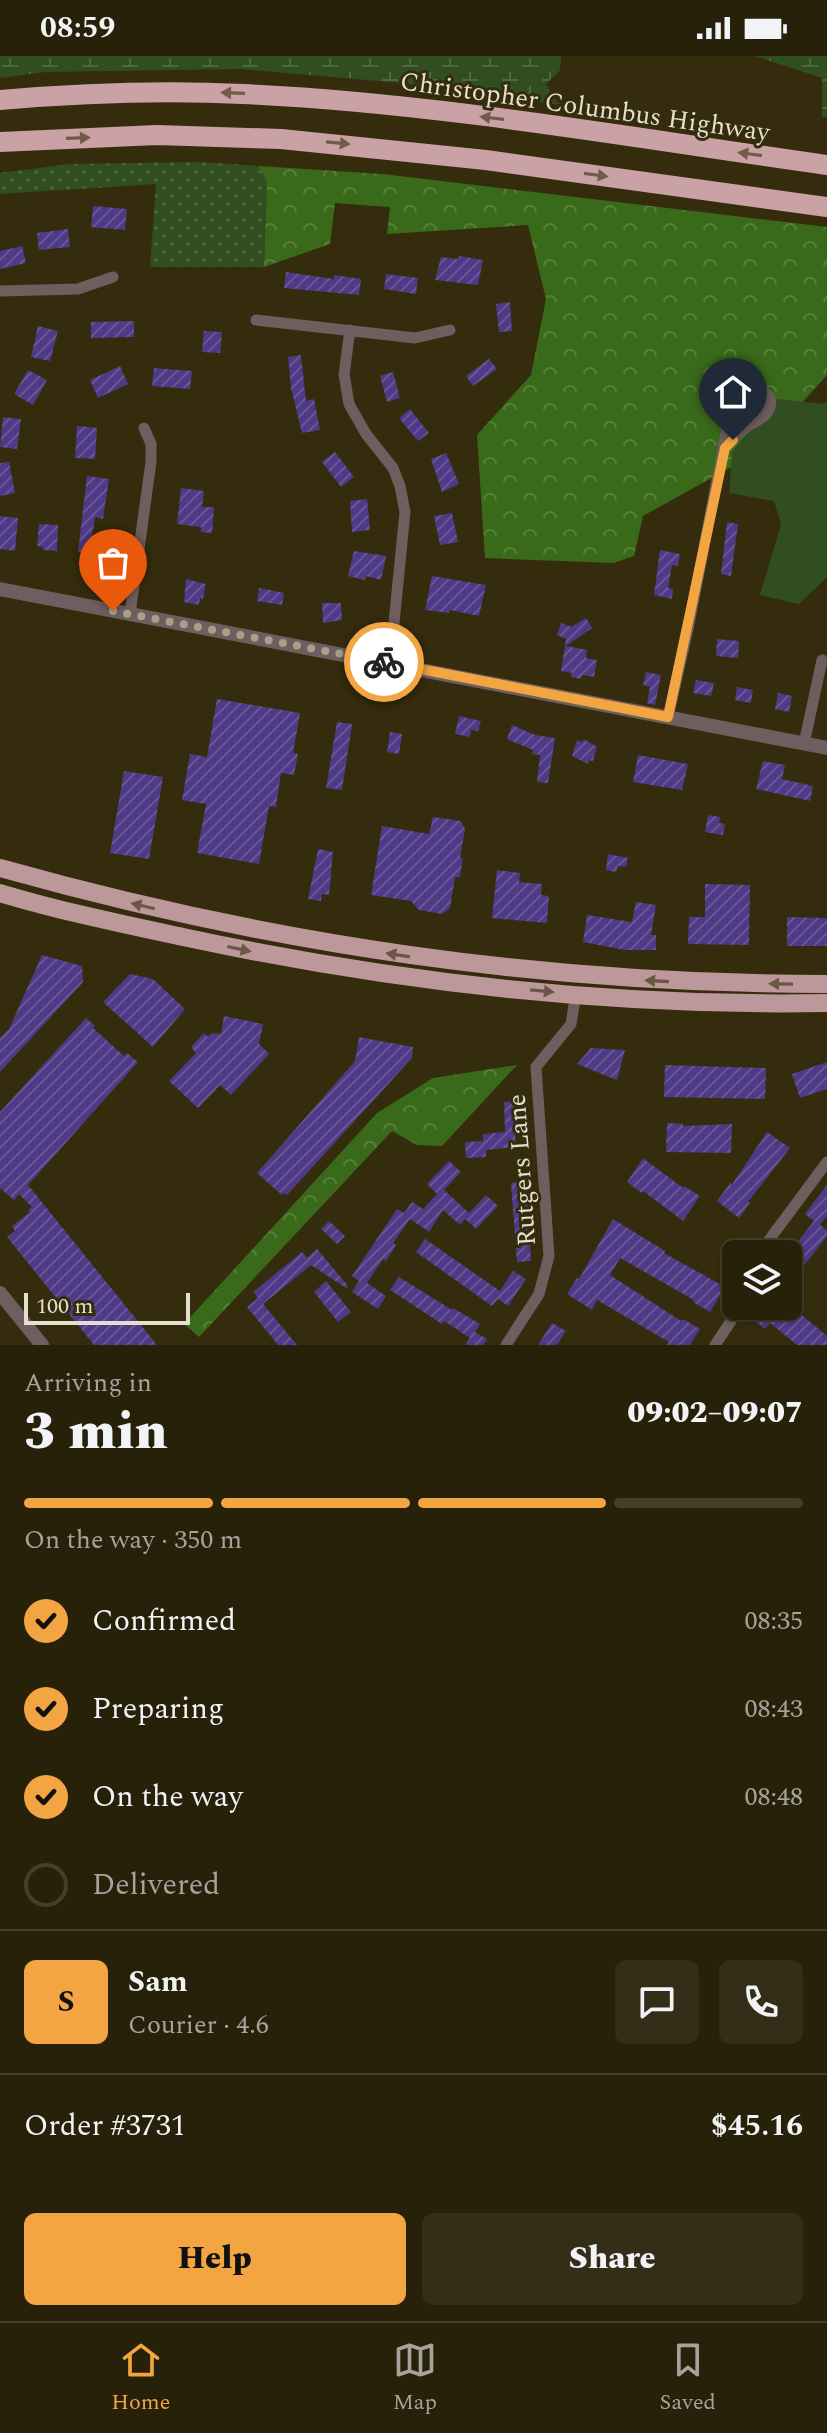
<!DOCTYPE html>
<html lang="en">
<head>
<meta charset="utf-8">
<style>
  body { margin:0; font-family:Spectral,serif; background:#342e18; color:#f1f3f6; height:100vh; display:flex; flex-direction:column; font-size:30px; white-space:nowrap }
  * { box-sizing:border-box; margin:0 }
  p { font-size:26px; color:#a5a39c }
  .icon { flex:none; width:44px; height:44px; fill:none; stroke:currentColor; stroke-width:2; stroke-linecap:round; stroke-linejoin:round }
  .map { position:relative; height:1289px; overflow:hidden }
  .drawer { display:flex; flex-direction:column; background:#28210a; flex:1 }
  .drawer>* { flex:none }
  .buttons { position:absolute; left:722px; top:1184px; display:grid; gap:16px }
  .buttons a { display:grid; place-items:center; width:80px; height:80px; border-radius:12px; background:#28210a; box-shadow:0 2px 6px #0004,0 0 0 2px #443e2b; font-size:40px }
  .scale { position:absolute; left:24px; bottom:20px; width:166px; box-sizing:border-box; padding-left:8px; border:4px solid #e5e0ce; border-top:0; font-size:22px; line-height:28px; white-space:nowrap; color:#e5e0ce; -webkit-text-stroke:6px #352c0d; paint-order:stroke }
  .pin { position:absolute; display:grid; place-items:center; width:68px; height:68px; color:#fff; margin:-82px -34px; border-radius:50% 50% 50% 0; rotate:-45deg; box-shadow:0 0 8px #0007 }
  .pin .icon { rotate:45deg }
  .courier { position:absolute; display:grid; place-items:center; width:80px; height:80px; margin:-40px; border:6px solid #f2a541; border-radius:50%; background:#fff; color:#222; box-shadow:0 2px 10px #0007 }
  .summary em { font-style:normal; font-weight:800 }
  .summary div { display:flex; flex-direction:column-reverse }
  .summary { display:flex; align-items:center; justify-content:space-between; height:136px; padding:0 24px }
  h1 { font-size:52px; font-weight:800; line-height:60px }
  .bar { display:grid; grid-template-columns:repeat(4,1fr); gap:12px 8px; align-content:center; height:96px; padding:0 24px }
  .bar i { height:10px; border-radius:6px; background:#443e2b }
  .bar .on { background:#f2a541 }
  .bar p { grid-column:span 4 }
  .line { display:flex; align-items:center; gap:20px; padding:0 24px; border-top:2px solid #443e2b }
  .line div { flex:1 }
  .round { display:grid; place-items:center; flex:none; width:84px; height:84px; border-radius:12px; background:#342e18 }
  ol { padding:0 24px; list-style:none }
  li { display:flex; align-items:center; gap:24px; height:88px }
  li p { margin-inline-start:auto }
  li .icon { padding:8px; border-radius:50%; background:#f2a541; color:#111; stroke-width:4 }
  li:last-child { color:#a5a39c }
  li i { width:44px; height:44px; border:4px solid #443e2b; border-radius:50% }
  .primary-button { display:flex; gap:16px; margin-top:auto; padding:16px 24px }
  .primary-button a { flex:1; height:92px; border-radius:12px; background:#f2a541; color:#111; font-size:32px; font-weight:800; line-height:92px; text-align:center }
  .primary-button a+a { background:#342e18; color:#f1f3f6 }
  .status { display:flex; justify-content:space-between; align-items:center; height:56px; padding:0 40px; background:#28210a; direction:ltr }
  .status svg { height:22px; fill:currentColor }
  .tabs { display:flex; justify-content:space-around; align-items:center; height:112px; border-top:2px solid #443e2b; background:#28210a; font-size:22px; color:#a5a39c }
  .tabs a { display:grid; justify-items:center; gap:4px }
  .tabs .on { color:#f2a541 }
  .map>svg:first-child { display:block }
  .grass { fill:url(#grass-dots) }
  .forest { fill:url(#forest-crowns) }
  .wetland { fill:url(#wetland-marsh) }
  .park { fill:#304e1f }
  .building { fill:url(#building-hatch) }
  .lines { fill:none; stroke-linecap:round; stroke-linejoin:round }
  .minor { stroke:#6f5e5f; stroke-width:11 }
  .tertiary { stroke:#6f5e5f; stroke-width:14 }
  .trunk { stroke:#bd989a; stroke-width:18 }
  .motorway { stroke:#caa1a4; stroke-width:20 }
  .oneway { fill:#715b49 }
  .oneway2 { fill:#6b5745 }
  .done { stroke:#a7a18a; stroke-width:8; stroke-dasharray:0 14.4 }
  .route { stroke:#f2a541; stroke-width:10 }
  .labels { text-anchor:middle; stroke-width:6; stroke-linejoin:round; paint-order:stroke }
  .street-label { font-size:26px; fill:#e5e0ce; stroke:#352c0d }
</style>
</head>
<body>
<div class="status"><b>08:59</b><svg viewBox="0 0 49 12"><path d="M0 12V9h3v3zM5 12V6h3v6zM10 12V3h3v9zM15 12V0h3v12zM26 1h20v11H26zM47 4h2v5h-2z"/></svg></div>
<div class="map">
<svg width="827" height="1289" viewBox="0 0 827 1289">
  <defs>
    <pattern id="grass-dots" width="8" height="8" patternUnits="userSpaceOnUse" patternTransform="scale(2)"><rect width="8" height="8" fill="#304e1f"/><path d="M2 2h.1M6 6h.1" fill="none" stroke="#4e673e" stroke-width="1.8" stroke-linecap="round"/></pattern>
    <pattern id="forest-crowns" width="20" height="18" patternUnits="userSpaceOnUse" patternTransform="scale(2)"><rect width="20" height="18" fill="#396a19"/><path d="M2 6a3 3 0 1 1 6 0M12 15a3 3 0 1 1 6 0" fill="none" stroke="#567f39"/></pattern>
    <pattern id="wetland-marsh" width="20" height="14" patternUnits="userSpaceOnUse" patternTransform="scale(2)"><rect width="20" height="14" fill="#304e1f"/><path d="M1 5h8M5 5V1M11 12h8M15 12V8" fill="none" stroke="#4e673e"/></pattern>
    <pattern id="building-hatch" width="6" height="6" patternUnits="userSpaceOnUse" patternTransform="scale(2)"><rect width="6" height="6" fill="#4e3a86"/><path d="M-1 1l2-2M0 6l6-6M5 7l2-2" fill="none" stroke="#675696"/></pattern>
  </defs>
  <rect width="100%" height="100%" fill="#352c0d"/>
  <path class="grass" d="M199 106 258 110 267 125 264 211H150L156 128 0 138V117L69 108Z"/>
  <path class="forest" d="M258 110 383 118 827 171V319L787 363 735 409 643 460 634 500 614 507 485 502 477 379 531 319 546 243 528 169 387 178 390 151 335 147 330 188 264 211 267 125Z
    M517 1009 442 1090 417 1089 392 1075 199 1281 184 1268 377 1057 433 1022Z"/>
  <path class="wetland" d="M0 0H561L560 14 546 28 557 46 589 53 402 27 239 13 46 16 0 22Z
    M755 0H827V61H822V22Z"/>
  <path class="park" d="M777 343 823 348 827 345V521L799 548 760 539 781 468 774 445 729 437 732 396Z"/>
  <path class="building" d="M93 150 127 153 125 174 91 171Z
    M68 173 70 191 39 194 37 177Z
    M22 190 26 207 0 213V195Z
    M459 200 483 204 478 229 435 224 441 201 458 203Z
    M286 216 334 223V219L361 223 359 239 284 232Z
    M386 218 418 222 416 238 384 233Z
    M510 246 512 275 499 276 496 248Z
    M134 265V281L91 282V266Z
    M38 270 58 275 50 305 31 301Z
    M204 275 222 276 220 297 202 296Z
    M301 299 306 345 314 343 320 374 302 377 291 332 288 301Z
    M489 303 497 313 473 330 466 320Z
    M120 310 128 328 98 342 90 324Z
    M154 312 192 315 190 333 152 330Z
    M28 314 47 324 33 349 14 338Z
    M393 316 400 342 387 346 380 320Z
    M410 353 429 377 418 385 399 362Z
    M3 361 21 363 17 393 0 391Z
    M77 370 97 372 95 403 75 402Z
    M335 396 354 421 341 431 322 406Z
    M446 397 459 428 442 436 431 403Z
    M9 406 15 437 0 440V407Z
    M87 420 109 423 103 463 95 461 92 480 112 483 110 496H107L106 500 78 496Z
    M181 432 204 435 202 451H214L212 477 201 476V471L177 468Z
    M367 443 370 474 352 476 350 445Z
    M452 457 458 486 440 489 434 460Z
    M0 460 18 462 15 495 0 493Z
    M727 466 738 468 731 520 721 518Z
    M39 468 58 469 57 495 43 494V491L37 490Z
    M660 494 680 498 678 510 672 509 668 532 673 533 672 543 654 539Z
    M354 495 386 500 381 524 366 520 365 524 348 520Z
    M432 520 486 529 479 560 450 554 449 557 425 554Z
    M186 523 206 528 203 543 200 542 199 549 184 546Z
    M259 532 284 537 282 549 257 545Z
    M322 547H341L342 564 323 567Z
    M586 562 592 572 566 590 587 594 586 602 597 604 594 621 582 619 581 623 571 621 572 617 561 615 566 583 557 579 561 567 571 571Z
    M717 583 739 585 738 602 716 600Z
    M646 616 661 619 655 649 647 647 650 631 643 629Z
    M696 624 714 627 711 640 693 637Z
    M737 631 753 634 751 647 735 644Z
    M778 637 792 640 789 656 775 653Z
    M217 643 300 657 293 697 298 698 294 719 281 717 276 751 269 750 259 808 197 797 206 748 182 744 190 698 207 701Z
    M459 660 481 665 478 675 471 674 470 681 455 678Z
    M337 666 352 668 342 734 326 732Z
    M512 669 535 679 555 682 548 727 537 726 540 699 532 698 533 694 507 683Z
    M390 676 402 678 399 698 387 696Z
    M584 683 597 691 593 705 589 704 588 708 572 700 577 684 582 686Z
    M638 699 688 708 682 734 633 726Z
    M763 705 785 709 782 723 813 730 810 745 756 733Z
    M124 715 163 721 149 803 110 797Z
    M708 759 720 761 719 767 725 768 723 779 705 776Z
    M433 761 461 765 465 773 460 802H463L460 821H455L450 852 442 858 419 854 411 845 371 839 382 770 429 778Z
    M318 793 333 796 329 839 322 838 321 845 308 843Z
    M608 798 628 802 626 811 618 810 616 816 606 814Z
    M497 814 520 817 519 826 542 828 541 839 549 840 547 867 492 862Z
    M705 828 750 829 749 889 688 888 689 861H705Z
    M636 846 656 849 651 879H656V894H625L583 886 587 859 632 866Z
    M787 861 827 862V890H787Z
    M42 899 82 910 83 926 0 1016V982L9 973Z
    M130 918 153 923 185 953 153 991 103 946Z
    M224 960 263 968 259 988 269 998 231 1039 220 1029 198 1052 169 1025 196 997 191 991 204 977 208 981 212 977 221 978Z
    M86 962 95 970 93 972 124 1000 127 997 138 1006 28 1129 157 1289H94L7 1181 15 1175 12 1170 30 1156 28 1154 32 1151 19 1138 14 1144 0 1132V1056Z
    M359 981 413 991 412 1002 287 1139 285 1137 282 1139 257 1117 355 1005Z
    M591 992 625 994 617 1024 577 1008Z
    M827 1006V1033L800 1042 792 1018Z
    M665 1009 766 1012 765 1043 664 1041Z
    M520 1044 522 1076 515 1077 516 1091 486 1094V1101L466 1102 465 1086 483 1085V1078L505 1076 504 1046Z
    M667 1067 683 1068V1070L732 1068 731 1097 666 1096Z
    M767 1076 790 1092 748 1146 750 1147 739 1162 717 1145 731 1126V1130Z
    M643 1102 683 1132 684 1130 700 1140 683 1165 643 1135 642 1137 627 1126Z
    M449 1105 461 1116 444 1134 469 1157 486 1139 498 1150 476 1173 465 1163 460 1169 443 1154 429 1176 410 1163 393 1187 396 1189 386 1205 383 1203 367 1227 386 1240 378 1253 352 1236 359 1225 352 1220 397 1153 404 1157 412 1146 423 1153 437 1138 427 1128Z
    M525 1125 532 1174H529L531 1205 517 1206 511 1127Z
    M827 1129V1160L820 1169 816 1166 827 1174V1180L796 1220 788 1213V1198L814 1165 805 1158Z
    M613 1163 665 1195 664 1197 725 1231 710 1256 693 1246 694 1244 620 1202 610 1219 681 1265 683 1263 700 1273 690 1289H667L669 1286 597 1244 592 1254 567 1238 577 1222 579 1223Z
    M329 1165 345 1180 337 1188 321 1173Z
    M425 1183 500 1235 513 1215 526 1223 508 1250 498 1243 492 1250 416 1196Z
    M317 1193 348 1230 346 1232 311 1209 263 1248 297 1289H278L247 1251 258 1242 253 1236 302 1196 307 1202Z
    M399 1221 452 1254 453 1252 480 1268 475 1276 487 1283 483 1289H465L470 1282 444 1265 442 1268 390 1234Z
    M326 1225 351 1256 338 1266 314 1236Z
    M762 1250H791L827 1280V1289H797L770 1267 765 1273 752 1262Z
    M552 1267 566 1275 557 1289H538Z"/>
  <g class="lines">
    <path class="minor" d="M0 235 78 233 113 221
      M256 264 415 282 450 274
      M350 274 344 318 349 348 366 378 393 412 400 430 405 456 390 607
      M130 558 151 406V388L144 372
      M668 661 688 573 734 337 744 329C759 330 780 341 766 358 761 365 750 367 744 373 737 378 731 386 725 392
      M804 688 822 604
      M764 1198 766 1188 827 1106
      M506 1289 539 1238 549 1200 536 1011 571 968 576 937
      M715 1289 741 1250"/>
    <path class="tertiary" d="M0 533 827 692
      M0 1237 42 1289"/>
    <path class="trunk" d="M0 812C274 889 542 928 827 928
      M0 837C60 855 122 868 183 881 393 926 611 951 827 947"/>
    <path class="motorway" d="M0 44C81 37 162 34 243 38 438 47 633 82 827 109
      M0 86 157 79 281 83 486 104 827 151"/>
  </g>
  <defs><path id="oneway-solid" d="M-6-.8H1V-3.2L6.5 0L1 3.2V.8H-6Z" transform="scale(2)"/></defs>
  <g class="oneway">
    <use href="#oneway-solid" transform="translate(233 37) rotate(-178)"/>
    <use href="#oneway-solid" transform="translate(492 62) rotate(-173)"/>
    <use href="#oneway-solid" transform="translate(78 82) rotate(-2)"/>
    <use href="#oneway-solid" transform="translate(338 87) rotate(5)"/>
    <use href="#oneway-solid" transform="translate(750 98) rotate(-172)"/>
    <use href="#oneway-solid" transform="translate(596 119) rotate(8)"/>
  </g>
  <g class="oneway2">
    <use href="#oneway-solid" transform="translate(143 850) rotate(-167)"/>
    <use href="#oneway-solid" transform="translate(239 893) rotate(12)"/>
    <use href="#oneway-solid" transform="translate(398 899) rotate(-171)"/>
    <use href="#oneway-solid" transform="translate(657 925) rotate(-177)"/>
    <use href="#oneway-solid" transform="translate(781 928) rotate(-179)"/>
    <use href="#oneway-solid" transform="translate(542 935) rotate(5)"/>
  </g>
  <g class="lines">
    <path class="done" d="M113 555 384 606"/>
    <path class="route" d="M384 606 668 661 725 392 733 384"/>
  </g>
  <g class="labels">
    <g class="street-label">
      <text transform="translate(585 50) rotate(8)" y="9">Christopher Columbus Highway</text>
      <text transform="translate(521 1114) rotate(-94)" y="9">Rutgers Lane</text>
    </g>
  </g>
</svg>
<div class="buttons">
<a><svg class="icon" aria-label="layers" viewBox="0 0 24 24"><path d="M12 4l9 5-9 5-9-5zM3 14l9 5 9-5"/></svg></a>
</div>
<div class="scale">100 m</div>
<div class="pin" style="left:113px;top:555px;background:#ea580c"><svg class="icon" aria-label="bag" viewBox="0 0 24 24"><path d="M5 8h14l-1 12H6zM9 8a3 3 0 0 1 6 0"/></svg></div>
<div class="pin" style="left:733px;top:384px;background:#1f2937"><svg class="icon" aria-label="home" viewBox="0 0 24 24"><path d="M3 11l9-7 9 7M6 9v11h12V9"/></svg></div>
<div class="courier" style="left:384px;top:606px"><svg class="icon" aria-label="bike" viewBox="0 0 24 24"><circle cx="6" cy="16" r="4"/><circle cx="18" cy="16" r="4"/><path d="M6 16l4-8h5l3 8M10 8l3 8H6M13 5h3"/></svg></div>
</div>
<section class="drawer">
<div class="summary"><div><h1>3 min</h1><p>Arriving in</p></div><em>09:02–09:07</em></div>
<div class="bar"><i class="on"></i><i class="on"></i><i class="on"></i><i></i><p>On the way · 350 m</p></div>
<ol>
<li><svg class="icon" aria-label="check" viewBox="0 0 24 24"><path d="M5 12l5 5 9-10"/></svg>Confirmed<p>08:35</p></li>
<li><svg class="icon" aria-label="check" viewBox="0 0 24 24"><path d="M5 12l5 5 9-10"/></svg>Preparing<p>08:43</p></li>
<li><svg class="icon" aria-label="check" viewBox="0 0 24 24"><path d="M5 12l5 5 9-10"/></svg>On the way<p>08:48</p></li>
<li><i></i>Delivered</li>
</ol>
<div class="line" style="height:144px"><b class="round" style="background:#f2a541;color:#111">S</b><div><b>Sam</b><p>Courier · 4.6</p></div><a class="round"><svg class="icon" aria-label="chat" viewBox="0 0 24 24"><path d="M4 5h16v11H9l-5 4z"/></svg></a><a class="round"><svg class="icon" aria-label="phone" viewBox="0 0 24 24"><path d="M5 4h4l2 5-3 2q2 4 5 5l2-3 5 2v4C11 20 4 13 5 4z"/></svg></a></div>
<div class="line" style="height:104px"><div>Order #3731</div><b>$45.16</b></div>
<div class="primary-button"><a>Help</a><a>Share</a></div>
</section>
<nav class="tabs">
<a class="on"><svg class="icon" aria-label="home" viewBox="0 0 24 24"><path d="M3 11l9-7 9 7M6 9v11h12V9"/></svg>Home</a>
<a><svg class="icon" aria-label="map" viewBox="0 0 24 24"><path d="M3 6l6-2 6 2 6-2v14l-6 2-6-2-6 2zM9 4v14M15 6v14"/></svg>Map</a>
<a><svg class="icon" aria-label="saved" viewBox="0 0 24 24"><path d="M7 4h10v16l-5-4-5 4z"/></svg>Saved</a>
</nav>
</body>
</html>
